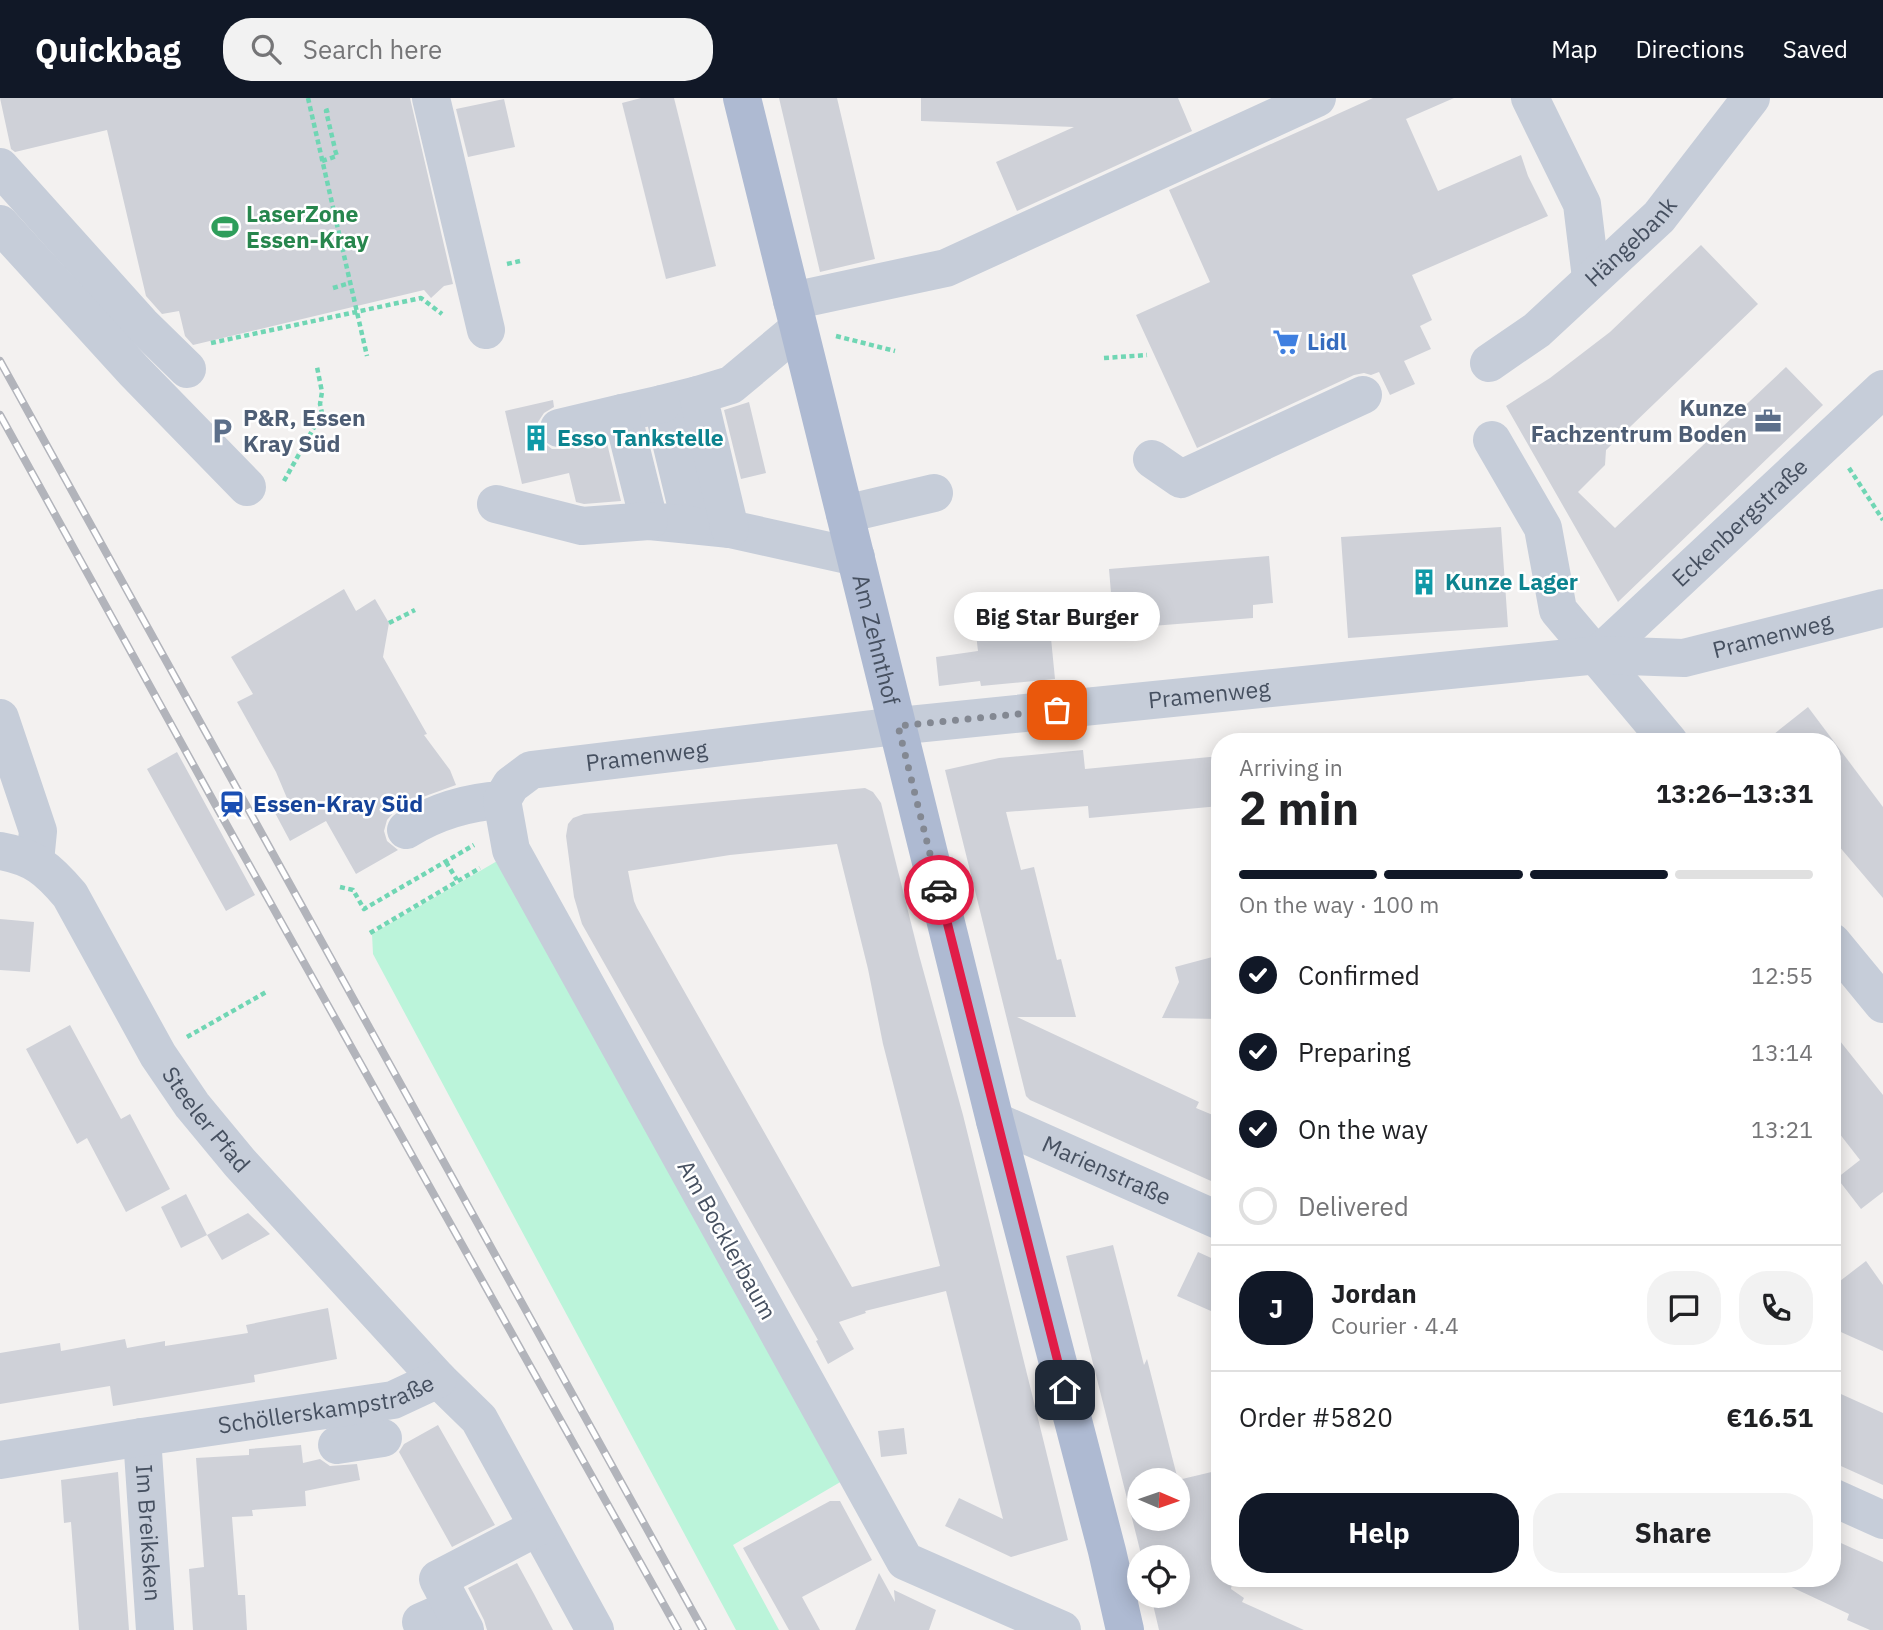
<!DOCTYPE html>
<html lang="en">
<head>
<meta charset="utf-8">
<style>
  body { margin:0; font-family:"IBM Plex Sans",sans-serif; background:#f2f2f2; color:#202124; height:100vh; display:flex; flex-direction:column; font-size:26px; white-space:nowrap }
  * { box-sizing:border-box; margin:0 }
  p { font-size:23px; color:#757577 }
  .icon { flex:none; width:38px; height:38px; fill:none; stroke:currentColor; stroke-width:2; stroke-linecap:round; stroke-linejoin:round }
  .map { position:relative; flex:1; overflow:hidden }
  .details { position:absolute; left:1211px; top:635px; width:630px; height:854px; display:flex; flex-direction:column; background:#fff; border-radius:28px; box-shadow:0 4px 18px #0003 }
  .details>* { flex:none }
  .needle { width:46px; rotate:92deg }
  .tools { position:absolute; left:1127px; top:1370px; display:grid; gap:14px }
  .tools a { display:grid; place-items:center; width:63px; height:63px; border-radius:50%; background:#fff; box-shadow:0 4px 18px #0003; font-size:35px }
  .pin { position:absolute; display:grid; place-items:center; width:60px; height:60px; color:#fff; margin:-30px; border-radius:14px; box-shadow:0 4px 10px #0006 }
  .courier { position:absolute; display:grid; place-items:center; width:70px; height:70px; margin:-35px; border:5px solid #e11d48; border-radius:50%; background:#fff; color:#222; box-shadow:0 2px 9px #0007 }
  .bubble { position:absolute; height:49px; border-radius:24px; background:#fff; box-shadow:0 4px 18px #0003; font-size:23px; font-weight:700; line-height:49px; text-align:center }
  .overview em { font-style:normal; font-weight:700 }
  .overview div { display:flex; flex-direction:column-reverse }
  .overview { display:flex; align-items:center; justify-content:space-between; height:119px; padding:0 28px }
  h1 { font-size:46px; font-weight:700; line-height:52px }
  .bar { display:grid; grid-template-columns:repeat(4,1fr); gap:10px 7px; align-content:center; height:84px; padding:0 28px }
  .bar i { height:9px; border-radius:5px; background:#e0e0e0 }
  .bar .active { background:#111827 }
  .bar p { grid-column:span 4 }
  .line { display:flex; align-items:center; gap:18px; padding:0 28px; border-top:2px solid #e0e0e0 }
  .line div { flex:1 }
  .round { display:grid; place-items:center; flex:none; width:74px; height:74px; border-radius:28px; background:#f2f2f2 }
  ol { padding:0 28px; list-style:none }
  li { display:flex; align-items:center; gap:21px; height:77px }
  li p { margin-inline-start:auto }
  li .icon { padding:7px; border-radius:50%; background:#111827; color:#fff; stroke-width:4 }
  li:last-child { color:#757577 }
  li i { width:38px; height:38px; border:4px solid #e0e0e0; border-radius:50% }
  .action { display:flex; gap:14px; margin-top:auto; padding:14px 28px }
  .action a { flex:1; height:80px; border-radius:28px; background:#111827; color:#fff; font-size:28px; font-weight:700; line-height:80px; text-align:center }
  .action a+a { background:#f2f2f2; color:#202124 }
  header { display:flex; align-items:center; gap:42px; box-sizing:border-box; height:98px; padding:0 35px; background:#111827; color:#fff }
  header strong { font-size:33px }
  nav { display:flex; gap:38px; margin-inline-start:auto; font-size:24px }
  .search { width:490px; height:63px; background:#f2f2f2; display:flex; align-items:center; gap:18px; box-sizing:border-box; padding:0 24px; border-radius:28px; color:#757577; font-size:26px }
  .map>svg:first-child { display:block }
  .green { fill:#bbf4da }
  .building { fill:#cfd1d8; fill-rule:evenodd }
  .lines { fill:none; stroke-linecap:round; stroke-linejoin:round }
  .path { stroke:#70d6b4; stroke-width:4.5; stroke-dasharray:5 3.5; stroke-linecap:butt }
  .minor { stroke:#c6cdd9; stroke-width:38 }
  .major { stroke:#aebad2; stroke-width:38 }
  .rail-casing { stroke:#b2b4bb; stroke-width:8 }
  .rail { stroke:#fff; stroke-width:5; stroke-dasharray:16; stroke-linecap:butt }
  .done { stroke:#838892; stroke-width:7; stroke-dasharray:0 12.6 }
  .route { stroke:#e11d48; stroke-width:9 }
  .labels { text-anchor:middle; stroke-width:5; stroke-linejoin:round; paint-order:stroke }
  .leisure-label { font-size:23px; font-weight:bold; fill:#27864d; stroke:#fff; text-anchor:start }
  .street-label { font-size:23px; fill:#465060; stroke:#fff }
  .shop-label { font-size:23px; font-weight:bold; fill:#366cbe; stroke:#fff; text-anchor:start }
  .service-label { font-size:23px; font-weight:bold; fill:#4e5e75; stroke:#fff; text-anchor:end }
  .culture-label { font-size:23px; font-weight:bold; fill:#0d838f; stroke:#fff; text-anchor:start }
  .transit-label { font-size:23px; font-weight:bold; fill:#164399; stroke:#fff; text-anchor:start }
</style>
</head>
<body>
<header>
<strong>Quickbag</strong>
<div class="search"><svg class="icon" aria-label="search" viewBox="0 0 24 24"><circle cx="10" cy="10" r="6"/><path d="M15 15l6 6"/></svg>Search here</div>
<nav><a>Map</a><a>Directions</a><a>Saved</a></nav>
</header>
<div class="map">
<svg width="1883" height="1532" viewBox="0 0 1883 1532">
  <rect width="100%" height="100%" fill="#f3f1f0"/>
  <path class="green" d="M511 755 854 1376 733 1447 779 1532H736L373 856 372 836Z"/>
  <path class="building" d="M0 0H410L453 186 444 188 431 200 424 192 193 247 185 238 179 213 162 216 146 198 107 32 15 54 11 51Z
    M641 0H674L716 168 666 181 622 5Z
    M779 0H837L875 161 820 174Z
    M921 0H1178L1192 33 1017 113 996 64 1074 29 921 23Z
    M1373 0H1454L1406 21 1438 93 1521 57 1528 78 1548 118 1412 177 1432 222 1420 228 1431 251 1404 263 1415 286 1390 297 1379 274 1371 277 1364 275 1354 277 1197 350 1136 217 1210 184 1169 92Z
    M504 1 515 49 468 59 456 11Z
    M1701 147 1758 206 1606 352 1605 367 1578 394 1615 430 1786 269 1823 307 1618 504 1506 308 1550 280 1610 234Z
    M553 302 554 309 544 315 538 324V334L543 344 552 351H563L606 341 621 403 584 406 576 404 569 375 522 386 505 313Z
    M749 304 766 375 741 381 724 312Z
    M1501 429 1508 529 1348 540 1341 439Z
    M1269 458 1273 505 1253 507V520L1114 531 1109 471Z
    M344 491 356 513 375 501 389 525 383 559 427 636 424 637 450 672 456 687 420 700 395 713 387 722 384 733 387 743 398 752 356 776 326 723 290 743 274 713 289 705 276 674 237 604 253 596 231 559Z
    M1049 520 1055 581 981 588 980 583 939 588 936 559 978 553 975 528Z
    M1808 609 1883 709V800L1832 740V644H1764Z
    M1083 652 1085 671 1220 658V708L1089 720 1088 708 1006 714 1021 772 1034 769 1057 862 1061 861 1076 919H1017L1199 1004 1196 1010 1220 1020V1087L1030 1002 1026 998 945 672 999 660Z
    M177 654 255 797 226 813 147 671Z
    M865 690 873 694 881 705 919 857 963 1017 1068 1442 1011 1459 945 1428 959 1400 1003 1421 946 1193 865 1213 866 1215 839 1224 854 1251 828 1266 816 1243 818 1242 582 826 574 799 566 738 568 726 573 720 584 716ZM837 746 868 871 883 946 940 1168 852 1189 637 810 634 803 628 773 730 757Z
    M0 821 34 824 30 874 0 872Z
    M1220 857V921L1162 920 1179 884 1175 869Z
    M70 927 121 1021 130 1016 170 1091 126 1114 87 1040 77 1046 26 951Z
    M1832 933 1883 997V1094L1861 1111 1837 1080 1860 1062 1832 1026Z
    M186 1096 207 1137 181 1150 161 1109Z
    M248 1115 270 1136 222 1162 207 1137Z
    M1113 1147 1144 1267 1147 1261 1178 1382 1220 1372V1480H1233L1231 1491 1244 1500 1242 1504 1304 1532H1159L1151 1498H1178V1460H1142L1066 1158ZM1139 1382H1178V1421H1139Z
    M1198 1154 1220 1164V1217L1177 1198Z
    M1866 1163 1883 1187V1253L1832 1230V1200L1840 1183Z
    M328 1210 337 1261 254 1277 255 1284 113 1308 110 1288 0 1306V1255L60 1245 61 1253 125 1241 127 1250 165 1243V1248L248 1235 246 1227Z
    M1832 1292 1883 1315V1387L1832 1364Z
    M438 1327 495 1427 452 1449 399 1354 404 1346Z
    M904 1330 907 1356 881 1359 878 1333Z
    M301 1347 303 1365 320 1361 330 1368 357 1366 360 1382 305 1393 306 1408 252 1412 253 1418 232 1419 238 1497H245L247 1532H193L189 1471 204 1469 196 1360 249 1357V1351Z
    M118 1374 129 1532H79L71 1424 64 1425 61 1382Z
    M830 1403H840L872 1462 802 1499 820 1532H789L743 1450Z
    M1832 1441 1883 1464V1532H1870L1847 1522 1849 1516 1772 1480H1832Z
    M517 1465 534 1496 553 1532H487L484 1522 468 1490Z
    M879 1475 895 1504 894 1492 936 1512 929 1532H855Z"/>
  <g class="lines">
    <path class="path" d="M308 0 367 258
      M329 12 326 13 335 51
      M322 63 337 58 335 52
      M326 148 340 145
      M507 166 520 163
      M333 190 350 185
      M836 238 895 253
      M211 245 421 200 442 216
      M1104 260 1147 257
      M1849 370 1883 422
      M284 383 322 315 320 306 322 294 317 269
      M389 525 415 512
      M446 764 457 782
      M340 789 353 792 364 811 474 747
      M370 835 480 770
      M187 939 268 893"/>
    <g class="minor">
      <path d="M431 0 486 232"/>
      <path d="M1530 0 1582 106 1591 180"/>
      <path d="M0 69 141 226 187 271"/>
      <path d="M0 126 134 273 247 389"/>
      <path d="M792 203 946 170 1317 0"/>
      <path id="s1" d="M1489 265 1537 232 1659 119 1751 0"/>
      <path d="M698 297 662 306 691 427 730 431 856 459"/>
      <path d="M662 306 622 315 649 423 691 427"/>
      <path d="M559 330 622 315"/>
      <path d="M1492 342 1543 430 1558 512 1669 644"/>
      <path d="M1152 361 1181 381 1363 297"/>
      <path d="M496 406 582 428 649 423"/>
      <path d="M845 416 934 395"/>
      <path d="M730 431 698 297 731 287 798 231"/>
      <path id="s2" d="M1598 557 1883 291"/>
      <path d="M0 620 38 733 35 763"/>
      <path d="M406 732C435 714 468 704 502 702"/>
      <path id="s3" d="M0 753C34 759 48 771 70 797L158 957 192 1007 240 1065 438 1281 479 1321 595 1532"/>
      <path d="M1832 844 1883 906"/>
      <path id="s4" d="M995 1023 1220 1123"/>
      <path id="s5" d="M142 1339 155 1532"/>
      <path d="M337 1347 383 1340"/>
      <path id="s6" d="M0 1362 142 1339 393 1302 438 1281"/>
      <path d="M1832 1399 1883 1422"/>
      <path d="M421 1524 453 1510"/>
      <path d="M465 1532 438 1481 538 1429"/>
      <path id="s7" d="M1062 1532 905 1463 511 752 502 702 511 687 531 672 897 628 1598 557 1684 560 1883 510"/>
    </g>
    <path class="major" id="s8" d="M742 0 995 1023 1107 1453 1125 1532"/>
    <g class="rail-casing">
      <path id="rail" d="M0 263 703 1532
        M0 317 215 706 678 1532"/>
    </g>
    <use href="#rail" class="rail"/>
  </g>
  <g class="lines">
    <path class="done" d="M939 792 898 628 1057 612"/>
    <path class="route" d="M939 792 1065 1292"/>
  </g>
  <defs>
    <g id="stadium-bare" transform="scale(2.1)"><path d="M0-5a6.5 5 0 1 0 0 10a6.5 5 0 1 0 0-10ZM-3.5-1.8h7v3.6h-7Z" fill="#2e9e5b" stroke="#fff" stroke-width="2.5" paint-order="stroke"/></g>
    <g id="supermarket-bare" transform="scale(2.1)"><path d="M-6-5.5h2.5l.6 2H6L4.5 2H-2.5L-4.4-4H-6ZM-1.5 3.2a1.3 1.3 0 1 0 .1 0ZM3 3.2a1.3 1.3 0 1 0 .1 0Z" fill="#3f7fe0" stroke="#fff" stroke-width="2.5" paint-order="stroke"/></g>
    <g id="office-bare" transform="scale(2.1)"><path d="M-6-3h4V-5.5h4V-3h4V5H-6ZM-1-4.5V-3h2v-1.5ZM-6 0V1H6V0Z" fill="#5c6f8a" stroke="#fff" stroke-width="2.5" paint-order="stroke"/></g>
    <g id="parking-bare" transform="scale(2.1)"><path d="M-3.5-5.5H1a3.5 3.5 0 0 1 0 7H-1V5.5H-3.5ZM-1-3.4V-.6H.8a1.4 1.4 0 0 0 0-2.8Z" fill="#5c6f8a" stroke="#fff" stroke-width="2.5" paint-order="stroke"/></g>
    <g id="building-bare" transform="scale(2.1)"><path d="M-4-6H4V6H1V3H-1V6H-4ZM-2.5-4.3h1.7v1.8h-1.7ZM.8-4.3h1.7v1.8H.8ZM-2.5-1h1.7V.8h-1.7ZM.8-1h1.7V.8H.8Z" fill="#0f9aa8" stroke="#fff" stroke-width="2.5" paint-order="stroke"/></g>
    <g id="station-bare" transform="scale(2.1)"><path d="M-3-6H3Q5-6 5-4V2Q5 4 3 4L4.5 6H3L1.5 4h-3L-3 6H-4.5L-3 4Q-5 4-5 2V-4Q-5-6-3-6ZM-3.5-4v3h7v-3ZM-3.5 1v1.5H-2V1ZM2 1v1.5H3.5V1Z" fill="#1a4fb4" stroke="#fff" stroke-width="2.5" paint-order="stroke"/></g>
  </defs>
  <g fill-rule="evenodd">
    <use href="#stadium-bare" x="225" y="129"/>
    <use href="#supermarket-bare" x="1286" y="244"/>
    <use href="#office-bare" x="1768" y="323"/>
    <use href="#parking-bare" x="222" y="333"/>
    <use href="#building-bare" x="536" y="340"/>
    <use href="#building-bare" x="1424" y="484"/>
    <use href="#station-bare" x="232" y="706"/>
  </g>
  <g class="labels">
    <g class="leisure-label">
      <text x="246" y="124">LaserZone<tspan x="246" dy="26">Essen-Kray</tspan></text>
    </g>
    <g class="street-label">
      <text dy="8" stroke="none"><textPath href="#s1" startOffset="187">Hängebank</textPath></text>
      <text dy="8" stroke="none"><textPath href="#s2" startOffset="194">Eckenbergstraße</textPath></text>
      <text dy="8" stroke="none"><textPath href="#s7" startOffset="2328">Pramenweg</textPath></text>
      <text dy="8" stroke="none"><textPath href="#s8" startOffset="558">Am Zehnthof</textPath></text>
      <text dy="8" stroke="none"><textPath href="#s7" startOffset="1760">Pramenweg</textPath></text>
      <text dy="8" stroke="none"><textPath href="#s7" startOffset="1194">Pramenweg</textPath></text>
      <text dy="8" stroke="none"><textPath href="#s3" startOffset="348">Steeler Pfad</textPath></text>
      <text dy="8" stroke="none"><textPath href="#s4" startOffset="122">Marienstraße</textPath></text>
      <text transform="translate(727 1142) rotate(61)" y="8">Am Bocklerbaum</text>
      <text dy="8" stroke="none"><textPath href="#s6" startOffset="331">Schöllerskampstraße</textPath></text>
      <text dy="8" stroke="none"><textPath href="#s5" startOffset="96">Im Breiksken</textPath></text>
    </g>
    <g class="shop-label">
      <text x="1307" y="252">Lidl</text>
    </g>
    <g class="service-label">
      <text x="1747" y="318">Kunze<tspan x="1747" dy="26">Fachzentrum Boden</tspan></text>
      <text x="243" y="328" text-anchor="start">P&amp;R, Essen<tspan x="243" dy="26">Kray Süd</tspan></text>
    </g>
    <g class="culture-label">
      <text x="557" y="348">Esso Tankstelle</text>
      <text x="1445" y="492">Kunze Lager</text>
    </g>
    <g class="transit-label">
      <text x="253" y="714">Essen-Kray Süd</text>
    </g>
  </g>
</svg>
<div class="tools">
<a><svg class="needle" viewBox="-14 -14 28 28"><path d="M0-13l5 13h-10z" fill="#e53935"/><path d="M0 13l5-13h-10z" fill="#757577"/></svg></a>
<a><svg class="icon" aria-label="locate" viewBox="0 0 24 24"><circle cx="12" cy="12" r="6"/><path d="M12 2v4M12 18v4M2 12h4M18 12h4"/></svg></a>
</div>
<div class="pin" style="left:1057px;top:612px;background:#ea580c"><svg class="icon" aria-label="bag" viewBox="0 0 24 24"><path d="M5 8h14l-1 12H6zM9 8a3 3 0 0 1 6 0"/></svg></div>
<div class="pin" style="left:1065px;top:1292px;background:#1f2937"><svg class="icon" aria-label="home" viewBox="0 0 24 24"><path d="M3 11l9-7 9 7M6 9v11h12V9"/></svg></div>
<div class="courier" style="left:939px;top:792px"><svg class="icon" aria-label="car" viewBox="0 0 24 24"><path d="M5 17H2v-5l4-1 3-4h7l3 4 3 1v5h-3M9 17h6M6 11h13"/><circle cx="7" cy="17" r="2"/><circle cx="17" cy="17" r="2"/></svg></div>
<div class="bubble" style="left:954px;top:494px;width:206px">Big Star Burger</div>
<section class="details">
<div class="overview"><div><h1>2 min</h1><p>Arriving in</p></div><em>13:26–13:31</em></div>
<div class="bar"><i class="active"></i><i class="active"></i><i class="active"></i><i></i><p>On the way · 100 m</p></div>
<ol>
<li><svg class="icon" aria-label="check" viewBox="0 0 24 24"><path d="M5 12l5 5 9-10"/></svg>Confirmed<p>12:55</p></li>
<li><svg class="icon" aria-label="check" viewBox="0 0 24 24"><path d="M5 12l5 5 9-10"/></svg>Preparing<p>13:14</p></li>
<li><svg class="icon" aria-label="check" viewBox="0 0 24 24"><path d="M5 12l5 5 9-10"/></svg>On the way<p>13:21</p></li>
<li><i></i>Delivered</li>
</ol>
<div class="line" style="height:126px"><b class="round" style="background:#111827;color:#fff">J</b><div><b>Jordan</b><p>Courier · 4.4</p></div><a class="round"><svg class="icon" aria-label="chat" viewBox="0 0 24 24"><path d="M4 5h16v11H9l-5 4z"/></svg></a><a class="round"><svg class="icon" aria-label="phone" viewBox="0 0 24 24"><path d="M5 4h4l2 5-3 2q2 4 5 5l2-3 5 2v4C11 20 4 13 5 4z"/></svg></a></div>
<div class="line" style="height:91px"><div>Order #5820</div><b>€16.51</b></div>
<div class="action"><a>Help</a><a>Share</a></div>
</section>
</div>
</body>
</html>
